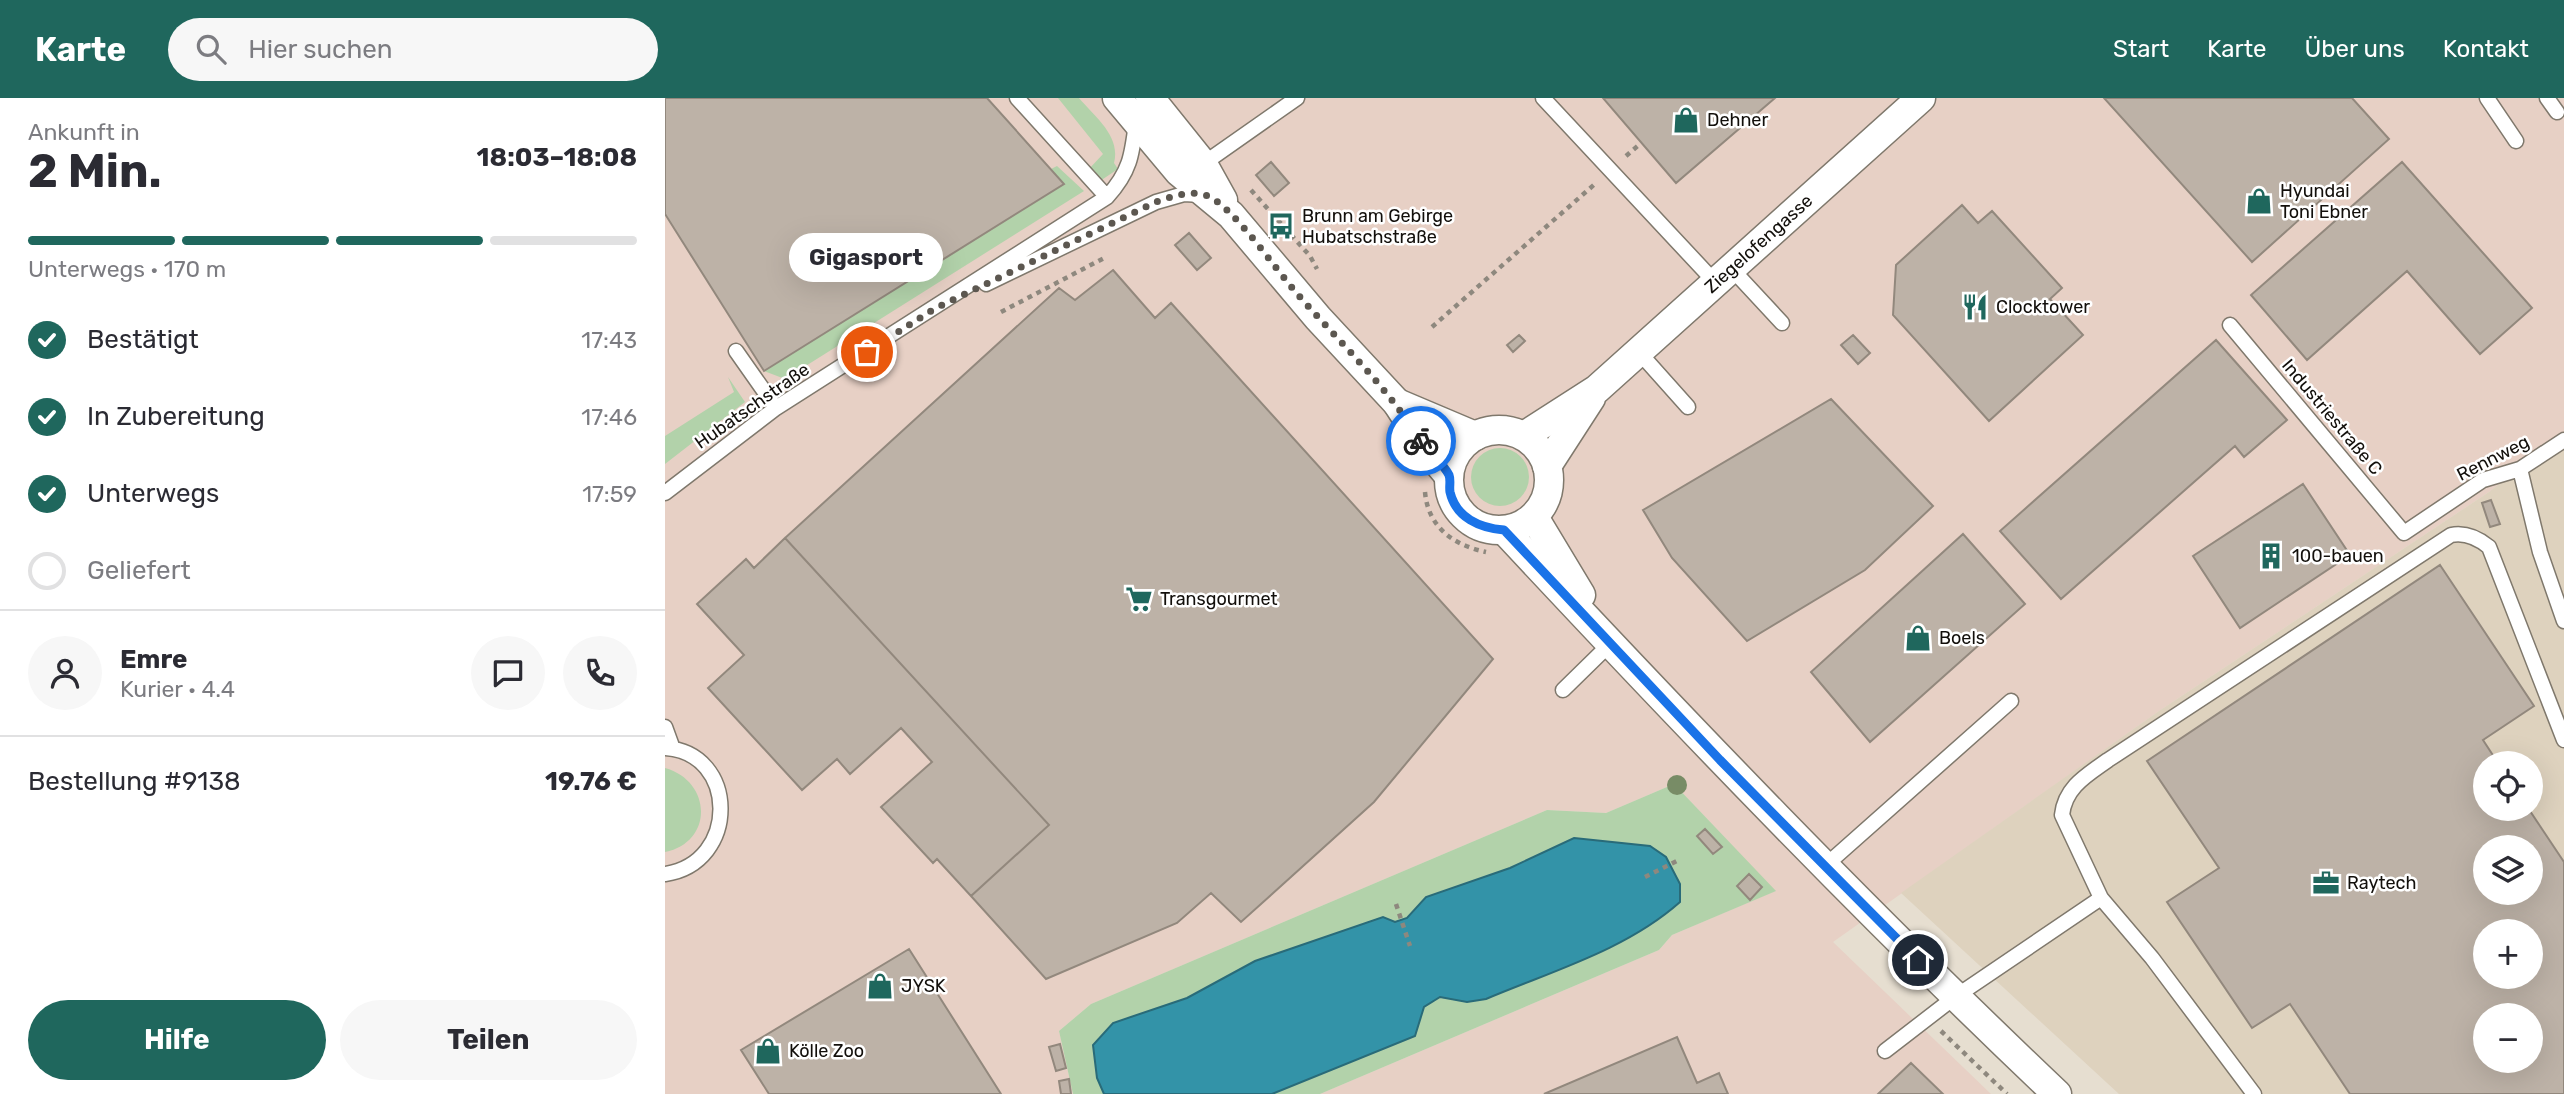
<!DOCTYPE html>
<html lang="de">
<head>
<meta charset="utf-8">
<style>
  body { margin:0; font-family:Rubik,sans-serif; background:#f7f7f7; color:#2b2b33; height:100vh; display:flex; flex-direction:column; font-size:26px; white-space:nowrap }
  * { box-sizing:border-box; margin:0 }
  p { font-size:23px; color:#7c7c81 }
  .icon { flex:none; width:38px; height:38px; fill:none; stroke:currentColor; stroke-width:2; stroke-linecap:round; stroke-linejoin:round }
  .map { position:relative; flex:1; overflow:hidden }
  .panel { display:flex; flex-direction:column; background:#fff; width:665px }
  .panel>* { flex:none }
  .controls { position:absolute; left:1808px; top:653px; display:grid; gap:14px }
  .controls a { display:grid; place-items:center; width:70px; height:70px; border-radius:50%; background:#fff; box-shadow:0 7px 28px #0002; font-size:35px }
  .pin { position:absolute; display:grid; place-items:center; width:60px; height:60px; color:#fff; margin:-30px; border:4px solid #fff; border-radius:50%; box-shadow:0 2px 7px #0007 }
  .courier { position:absolute; display:grid; place-items:center; width:70px; height:70px; margin:-35px; border:5px solid #1a73e8; border-radius:50%; background:#fff; color:#222; box-shadow:0 2px 9px #0007 }
  .bubble { position:absolute; height:49px; border-radius:24px; background:#fff; box-shadow:0 7px 28px #0002; font-size:23px; font-weight:700; line-height:49px; text-align:center }
  .headline em { font-style:normal; font-weight:700 }
  .headline div { display:flex; flex-direction:column-reverse }
  .headline { display:flex; align-items:center; justify-content:space-between; height:119px; padding:0 28px }
  h1 { font-size:46px; font-weight:700; line-height:52px }
  .bar { display:grid; grid-template-columns:repeat(4,1fr); gap:10px 7px; align-content:center; height:84px; padding:0 28px }
  .bar i { height:9px; border-radius:5px; background:#e1e1e2 }
  .bar .selected { background:#1f675d }
  .bar p { grid-column:span 4 }
  .line { display:flex; align-items:center; gap:18px; padding:0 28px; border-top:2px solid #e1e1e2 }
  .line div { flex:1 }
  .round { display:grid; place-items:center; flex:none; width:74px; height:74px; border-radius:37px; background:#f7f7f7 }
  ol { padding:0 28px; list-style:none }
  li { display:flex; align-items:center; gap:21px; height:77px }
  li p { margin-inline-start:auto }
  li .icon { padding:7px; border-radius:50%; background:#1f675d; color:#fff; stroke-width:4 }
  li:last-child { color:#7c7c81 }
  li i { width:38px; height:38px; border:4px solid #e1e1e2; border-radius:50% }
  .action { display:flex; gap:14px; margin-top:auto; padding:14px 28px }
  .action a { flex:1; height:80px; border-radius:42px; background:#1f675d; color:#fff; font-size:28px; font-weight:700; line-height:80px; text-align:center }
  .action a+a { background:#f7f7f7; color:#2b2b33 }
  header { display:flex; align-items:center; gap:42px; box-sizing:border-box; height:98px; padding:0 35px; background:#1f675d; color:#fff }
  header strong { font-size:33px }
  nav { display:flex; gap:38px; margin-inline-start:auto; font-size:24px }
  .search { width:490px; height:63px; background:#f7f7f7; display:flex; align-items:center; gap:18px; box-sizing:border-box; padding:0 24px; border-radius:38px; color:#7c7c81; font-size:26px }
  main { display:flex; flex:1; min-height:0 }
  .map>svg:first-child { display:block }
  .commercial { fill:#e7d0c5 }
  .built { fill:#ded2be; fill-rule:evenodd }
  .green { fill:#b2d2aa }
  .water { fill:#3393a8; stroke:#296b79; stroke-width:2 }
  .building { fill:#bdb2a7; stroke:#92887d; stroke-width:2; fill-rule:evenodd }
  .lines { fill:none; stroke-linecap:round; stroke-linejoin:round }
  .service-casing { stroke:#7f786c; stroke-width:17 }
  .minor-casing { stroke:#7f786c; stroke-width:31 }
  .path { stroke:#8e887e; stroke-width:4.5; stroke-dasharray:5 5; stroke-linecap:butt }
  .service { stroke:#fff; stroke-width:14 }
  .minor { stroke:#fff; stroke-width:28 }
  .tree { fill:#788c66 }
  .done { stroke:#5c5750; stroke-width:7; stroke-dasharray:0 12.6 }
  .route { stroke:#1a73e8; stroke-width:9 }
  .labels { text-anchor:middle; stroke-width:5; stroke-linejoin:round; paint-order:stroke }
  .poi-label { font-size:18px; fill:#120f0b; stroke:#fff; text-anchor:start }
  .street-label { font-size:18px; fill:#120f0b; stroke:#fff }
</style>
</head>
<body>
<header>
<strong>Karte</strong>
<div class="search"><svg class="icon" aria-label="search" viewBox="0 0 24 24"><circle cx="10" cy="10" r="6"/><path d="M15 15l6 6"/></svg>Hier suchen</div>
<nav><a>Start</a><a>Karte</a><a>Über uns</a><a>Kontakt</a></nav>
</header>
<main>
<section class="panel">
<div class="headline"><div><h1>2 Min.</h1><p>Ankunft in</p></div><em>18:03–18:08</em></div>
<div class="bar"><i class="selected"></i><i class="selected"></i><i class="selected"></i><i></i><p>Unterwegs · 170 m</p></div>
<ol>
<li><svg class="icon" aria-label="check" viewBox="0 0 24 24"><path d="M5 12l5 5 9-10"/></svg>Bestätigt<p>17:43</p></li>
<li><svg class="icon" aria-label="check" viewBox="0 0 24 24"><path d="M5 12l5 5 9-10"/></svg>In Zubereitung<p>17:46</p></li>
<li><svg class="icon" aria-label="check" viewBox="0 0 24 24"><path d="M5 12l5 5 9-10"/></svg>Unterwegs<p>17:59</p></li>
<li><i></i>Geliefert</li>
</ol>
<div class="line" style="height:126px"><a class="round"><svg class="icon" aria-label="person" viewBox="0 0 24 24"><circle cx="12" cy="8" r="4"/><path d="M4 21q1-7 8-7t8 7"/></svg></a><div><b>Emre</b><p>Kurier · 4.4</p></div><a class="round"><svg class="icon" aria-label="chat" viewBox="0 0 24 24"><path d="M4 5h16v11H9l-5 4z"/></svg></a><a class="round"><svg class="icon" aria-label="phone" viewBox="0 0 24 24"><path d="M5 4h4l2 5-3 2q2 4 5 5l2-3 5 2v4C11 20 4 13 5 4z"/></svg></a></div>
<div class="line" style="height:91px"><div>Bestellung #9138</div><b>19.76 €</b></div>
<div class="action"><a>Hilfe</a><a>Teilen</a></div>
</section>
<div class="map">
<svg width="1899" height="996" viewBox="0 0 1899 996">
  <rect width="100%" height="100%" fill="#e6ded0"/>
  <path class="commercial" d="M0 0H1899V334L1824 394 1494 613 1168 844 1326 996H655L994 852 1007 837 1110 793 1009 686 941 715 882 712 426 906 394 933 408 996H0Z"/>
  <path class="built" d="M1899 334V996H1454L1236 795 1494 613 1824 394ZM1820 665H1866V710H1820ZM1820 749H1866V794H1820ZM1820 833H1866V878H1820ZM1820 917H1866V962H1820Z"/>
  <path class="green" d="M393 0H414C430 19 456 38 449 65L453 71 435 83 424 71 438 56Z
    M392 68 419 93 120 281 99 273 398 87 386 71Z
    M63 279 80 304 0 366V338L69 294Z
    M806 379a29 29 0 1 1 58 0a29 29 0 1 1-58 0Z
    M0 670C47 683 49 744 0 754Z
    M1009 686 1111 793 1007 837 994 852 655 996H408L394 933 426 906 882 712 941 715Z"/>
  <path class="water" d="M909 740 985 748 1001 759 1015 786V804C961 852 887 873 821 901L802 904 775 899 759 909 750 938 607 996H439L432 980 428 947 448 925 522 900 590 863 718 819 730 824 742 820 761 799 845 770Z"/>
  <path class="building" d="M0 0H322L399 86 99 273 0 116Z
    M938 0H1110L1011 85Z
    M1439 0H1687L1724 41 1587 164Z
    M606 64 624 85 609 98 591 77Z
    M1737 64 1867 210 1815 256 1742 173 1642 262 1586 197Z
    M1297 107 1313 125 1327 113 1397 190 1385 201 1418 237 1324 323 1228 217 1231 167Z
    M524 135 546 160 532 172 510 147Z
    M448 172 490 220 506 205 828 561 709 704 576 824 546 795 512 825 381 881 306 798 384 727 120 440 394 190 410 202Z
    M854 237 860 243 848 254 842 247Z
    M1188 237 1205 255 1193 266 1176 247Z
    M1551 242 1622 322 1579 359 1570 348 1396 501 1335 433Z
    M1166 301 1268 408 1200 472 1082 543 1007 460 978 412Z
    M1638 386 1685 457 1575 530 1528 458Z
    M1826 402 1835 426 1825 429 1817 405Z
    M1298 436 1360 506 1205 644 1146 574Z
    M120 440 384 727 306 798 272 761 268 765 216 709 267 664 236 630 185 676 172 661 137 692 43 590 79 557 32 506 81 461 89 470Z
    M1775 467 1869 608 1818 642 1833 665H1820V710H1863L1899 764V996H1685L1625 906 1587 930 1502 804 1554 770 1482 663ZM1820 749H1866V794H1820ZM1820 833H1866V878H1820ZM1820 917H1866V962H1820Z
    M1040 731 1057 749 1048 756 1032 738Z
    M1084 776 1097 789 1085 802 1072 788Z
    M244 851 336 996H104L76 952Z
    M1012 939 1032 985 1054 975 1063 996H879Z
    M395 946 401 970 391 973 384 949Z
    M1246 965 1278 996H1213Z
    M404 981 406 996H396L394 983Z"/>
  <g class="lines">
    <g class="service-casing">
      <path id="service" d="M352 0 442 99
        M878 0 1049 183
        M1822 0 1851 43
        M1882 0 1892 14
        M538 66 632 0
        M1065 169 1117 225
        M321 186 491 104 519 96 536 97
        M1565 227 1739 435 1818 382 1855 371 1899 342
        M71 253 111 310
        M973 253 1023 309
        M1855 371 1875 454 1899 523
        M0 395 111 310 442 99C465 74 467 57 471 25
        M898 592 945 546
        M0 629 8 651
        M0 650C73 654 75 765 0 776
        M1160 768 1346 603
        M1436 800 1397 717C1400 689 1422 677 1443 662L1786 437C1801 434 1813 440 1824 449L1899 642
        M1220 953 1290 899 1436 800 1487 860 1589 996"/>
    </g>
    <g class="minor-casing">
      <g id="minor">
        <path d="M452 0 514 74 566 117 653 220 732 305 763 353 784 378"/>
        <path d="M485 0 538 66 558 102"/>
        <path d="M732 305 810 338"/>
        <circle cx="834" cy="382" r="50"/>
        <path id="s1" d="M859 338 932 291 1256 0"/>
        <path d="M882 368 926 300"/>
        <path d="M869 419 916 497"/>
        <path d="M839 432C1019 625 1201 815 1392 996"/>
      </g>
    </g>
    <path class="path" d="M961 58 976 45
      M586 92 645 158 652 171
      M336 214 441 159
      M767 229 931 85
      M760 394C763 429 788 447 821 454
      M980 779 1012 763
      M731 806 745 848
      M1276 933 1342 996"/>
    <use href="#service" class="service"/>
    <use href="#minor" class="minor"/>
  </g>
  <circle class="tree" cx="1012" cy="687" r="10"/>
  <g class="lines">
    <path class="done" d="M202 254 269 211 491 104C506 99 527 91 543 98 568 109 610 170 629 192 672 242 721 287 756 343"/>
    <path class="route" d="M756 343C764 355 778 365 784 377 786 382 784 389 785 394 791 420 815 430 839 432L1055 662 1253 862"/>
  </g>
  <defs>
    <g id="shop-bare" transform="scale(2.1)"><path d="M-5-2.5h2.3a2.7 3.5 0 0 1 5.4 0H5L5.5 6h-11ZM-1.5-2.5h3a1.5 2.3 0 0 0-3 0Z" fill="#1f675d" stroke="#fff" stroke-width="2.5" paint-order="stroke"/></g>
    <g id="bus-bare" transform="scale(2.1)"><path d="M-5-6H5V4H4V6H2V4H-2V6H-4V4H-5ZM-3.5-4V0h7V-4ZM-3.5 1.2v1.5H-2V1.2ZM2 1.2v1.5H3.5V1.2Z" fill="#1f675d" stroke="#fff" stroke-width="2.5" paint-order="stroke"/></g>
    <g id="restaurant-bare" transform="scale(2.1)"><path d="M-5-6h1v4h1v-4h1v4h1v-4h1v5L-1.5 .5V6h-2V.5L-5-1ZM5-6V6H3V1.5H1.5Q1.5-4 5-6Z" fill="#1f675d" stroke="#fff" stroke-width="2.5" paint-order="stroke"/></g>
    <g id="building-bare" transform="scale(2.1)"><path d="M-4-6H4V6H1V3H-1V6H-4ZM-2.5-4.3h1.7v1.8h-1.7ZM.8-4.3h1.7v1.8H.8ZM-2.5-1h1.7V.8h-1.7ZM.8-1h1.7V.8H.8Z" fill="#1f675d" stroke="#fff" stroke-width="2.5" paint-order="stroke"/></g>
    <g id="supermarket-bare" transform="scale(2.1)"><path d="M-6-5.5h2.5l.6 2H6L4.5 2H-2.5L-4.4-4H-6ZM-1.5 3.2a1.3 1.3 0 1 0 .1 0ZM3 3.2a1.3 1.3 0 1 0 .1 0Z" fill="#1f675d" stroke="#fff" stroke-width="2.5" paint-order="stroke"/></g>
    <g id="office-bare" transform="scale(2.1)"><path d="M-6-3h4V-5.5h4V-3h4V5H-6ZM-1-4.5V-3h2v-1.5ZM-6 0V1H6V0Z" fill="#1f675d" stroke="#fff" stroke-width="2.5" paint-order="stroke"/></g>
  </defs>
  <g fill-rule="evenodd">
    <use href="#shop-bare" x="1021" y="22"/>
    <use href="#shop-bare" x="1594" y="103"/>
    <use href="#bus-bare" x="616" y="128"/>
    <use href="#restaurant-bare" x="1310" y="209"/>
    <use href="#building-bare" x="1606" y="458"/>
    <use href="#supermarket-bare" x="474" y="501"/>
    <use href="#shop-bare" x="1253" y="540"/>
    <use href="#office-bare" x="1661" y="785"/>
    <use href="#shop-bare" x="215" y="888"/>
    <use href="#shop-bare" x="103" y="953"/>
  </g>
  <g class="labels">
    <g class="poi-label">
      <text x="1042" y="28">Dehner</text>
      <text x="1615" y="99">Hyundai<tspan x="1615" dy="21">Toni Ebner</tspan></text>
      <text x="637" y="124">Brunn am Gebirge<tspan x="637" dy="21">Hubatschstraße</tspan></text>
      <text x="1331" y="215">Clocktower</text>
      <text x="1627" y="464">100-bauen</text>
      <text x="495" y="507">Transgourmet</text>
      <text x="1274" y="546">Boels</text>
      <text x="1682" y="791">Raytech</text>
      <text x="236" y="894">JYSK</text>
      <text x="124" y="959">Kölle Zoo</text>
    </g>
    <g class="street-label">
      <text dy="6" stroke="none"><textPath href="#s1" startOffset="304">Ziegelofengasse</textPath></text>
      <text transform="translate(87 308) rotate(-35)" y="6">Hubatschstraße</text>
      <text transform="translate(1667 319) rotate(50)" y="6">Industriestraße C</text>
      <text transform="translate(1828 360) rotate(-27)" y="6">Rennweg</text>
    </g>
  </g>
</svg>
<div class="controls">
<a><svg class="icon" aria-label="locate" viewBox="0 0 24 24"><circle cx="12" cy="12" r="6"/><path d="M12 2v4M12 18v4M2 12h4M18 12h4"/></svg></a>
<a><svg class="icon" aria-label="layers" viewBox="0 0 24 24"><path d="M12 4l9 5-9 5-9-5zM3 14l9 5 9-5"/></svg></a>
<a>+</a>
<a>−</a>
</div>
<div class="pin" style="left:202px;top:254px;background:#ea580c"><svg class="icon" aria-label="bag" viewBox="0 0 24 24"><path d="M5 8h14l-1 12H6zM9 8a3 3 0 0 1 6 0"/></svg></div>
<div class="pin" style="left:1253px;top:862px;background:#1f2937"><svg class="icon" aria-label="home" viewBox="0 0 24 24"><path d="M3 11l9-7 9 7M6 9v11h12V9"/></svg></div>
<div class="courier" style="left:756px;top:343px"><svg class="icon" aria-label="bike" viewBox="0 0 24 24"><circle cx="6" cy="16" r="4"/><circle cx="18" cy="16" r="4"/><path d="M6 16l4-8h5l3 8M10 8l3 8H6M13 5h3"/></svg></div>
<div class="bubble" style="left:124px;top:135px;width:154px">Gigasport</div>
</div>
</main>
</body>
</html>
